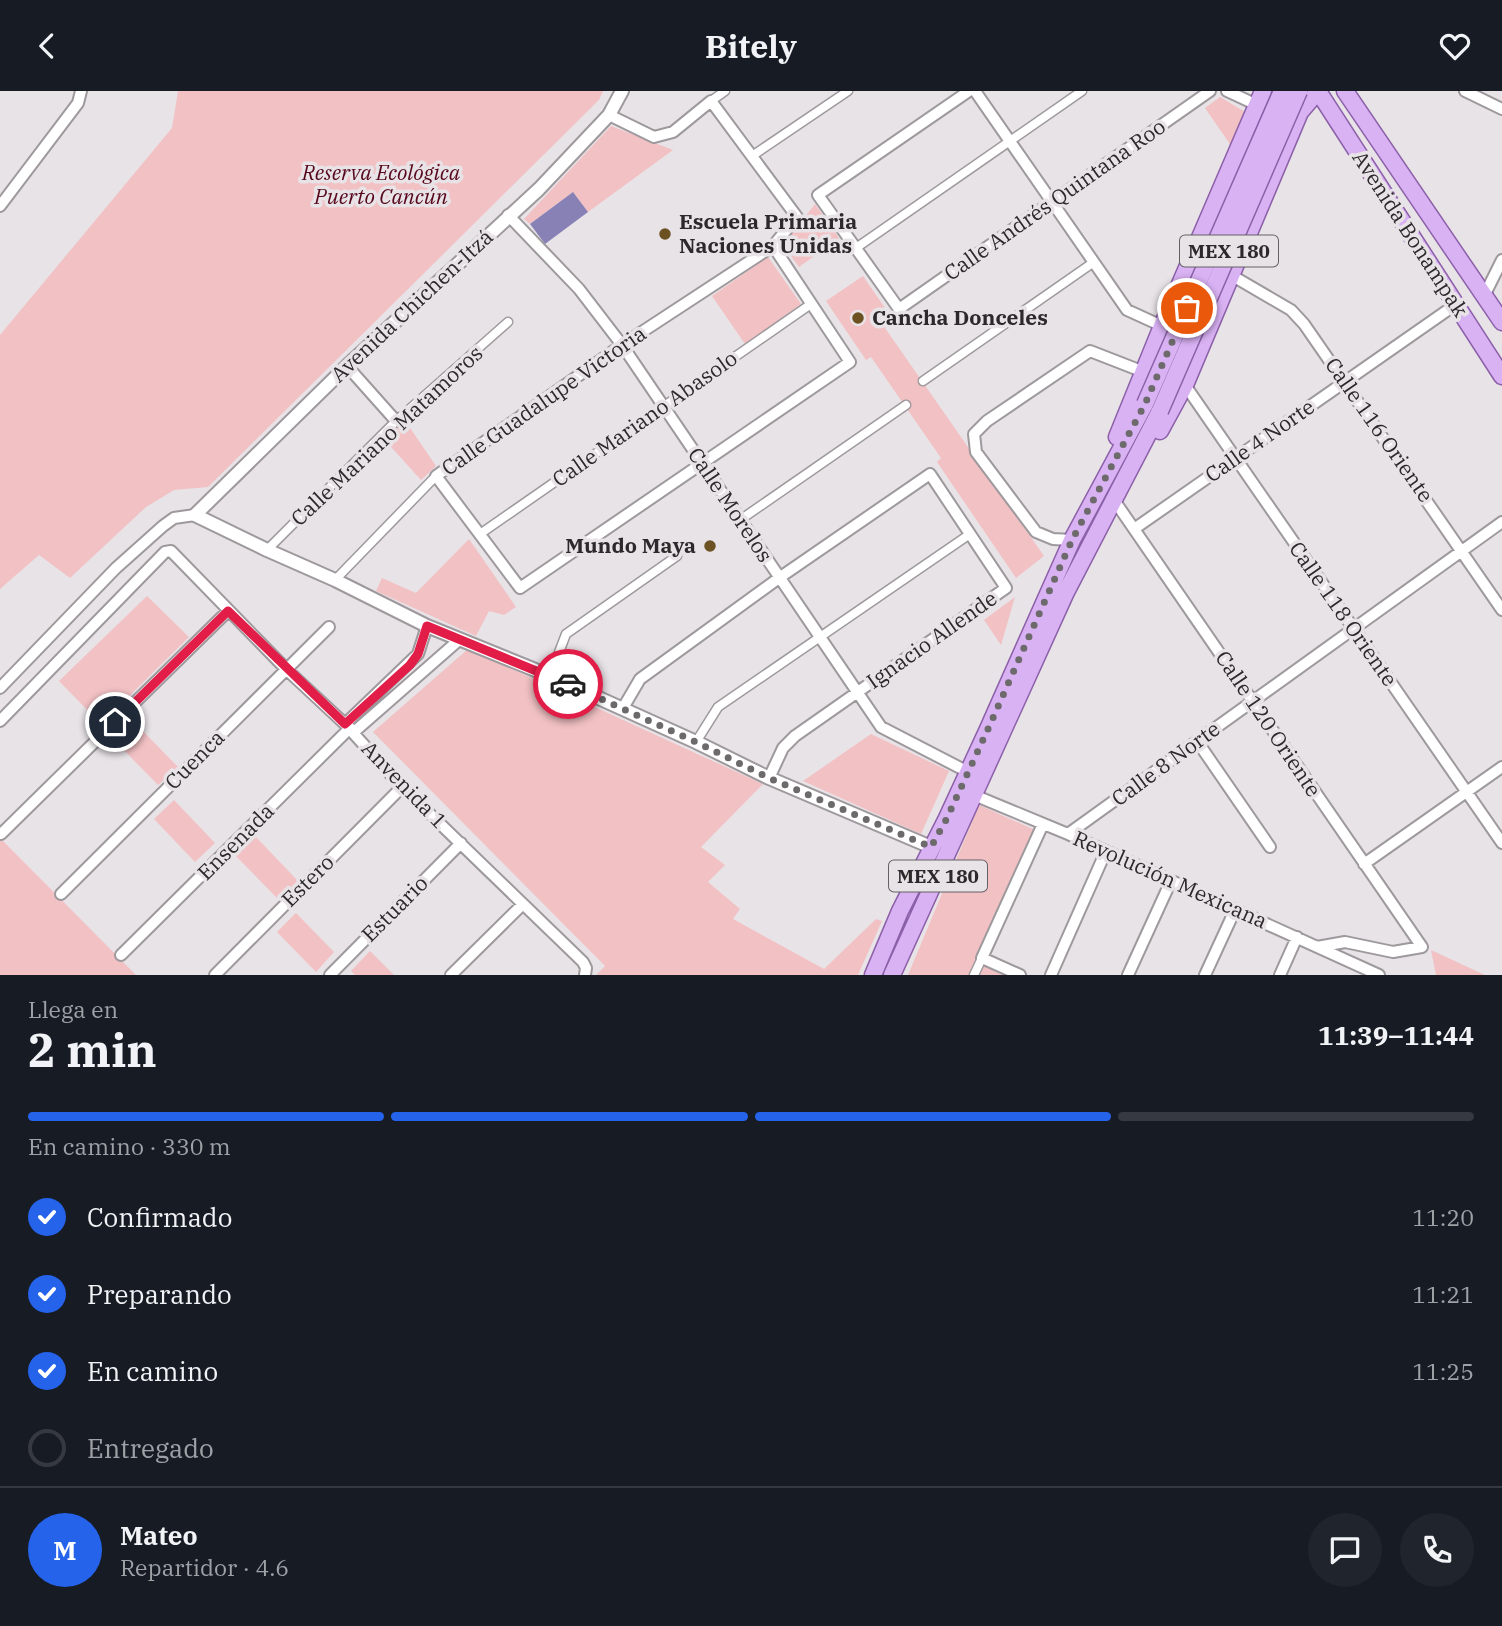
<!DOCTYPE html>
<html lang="es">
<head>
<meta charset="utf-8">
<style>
  body { margin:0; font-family:"IBM Plex Serif",serif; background:#20242c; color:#f1f3f6; height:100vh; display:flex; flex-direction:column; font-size:26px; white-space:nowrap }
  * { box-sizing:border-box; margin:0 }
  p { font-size:23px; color:#9ea1a6 }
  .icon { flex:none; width:38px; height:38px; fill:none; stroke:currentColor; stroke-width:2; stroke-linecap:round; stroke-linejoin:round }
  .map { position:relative; height:884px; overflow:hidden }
  .sheet { display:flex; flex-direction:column; background:#171b24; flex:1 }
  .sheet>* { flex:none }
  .pin { position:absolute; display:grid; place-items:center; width:60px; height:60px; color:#fff; margin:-30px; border:4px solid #fff; border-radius:50%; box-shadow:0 2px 7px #0007 }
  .courier { position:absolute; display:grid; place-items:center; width:70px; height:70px; margin:-35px; border:5px solid #e11d48; border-radius:50%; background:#fff; color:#222; box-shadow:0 2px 9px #0007 }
  .overview em { font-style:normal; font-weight:800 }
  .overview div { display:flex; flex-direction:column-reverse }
  .overview { display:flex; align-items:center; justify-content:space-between; height:119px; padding:0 28px }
  h1 { font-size:46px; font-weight:800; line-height:52px }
  .bar { display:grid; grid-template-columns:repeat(4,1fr); gap:10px 7px; align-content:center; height:84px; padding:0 28px }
  .bar i { height:9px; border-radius:5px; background:#363941 }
  .bar .current { background:#2563eb }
  .bar p { grid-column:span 4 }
  .line { display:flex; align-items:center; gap:18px; padding:0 28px; border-top:2px solid #363941 }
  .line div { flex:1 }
  .round { display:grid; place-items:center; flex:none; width:74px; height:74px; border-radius:37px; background:#20242c }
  ol { padding:0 28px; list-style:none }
  li { display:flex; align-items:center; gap:21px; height:77px }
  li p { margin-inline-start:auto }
  li .icon { padding:7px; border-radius:50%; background:#2563eb; color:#fff; stroke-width:4 }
  li:last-child { color:#9ea1a6 }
  li i { width:38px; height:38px; border:4px solid #363941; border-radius:50% }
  header { display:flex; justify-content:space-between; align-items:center; height:91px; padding:0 28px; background:#171b24; font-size:32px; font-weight:800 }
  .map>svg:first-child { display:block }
  .green { fill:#f2c1c4 }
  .water { fill:#8781b6 }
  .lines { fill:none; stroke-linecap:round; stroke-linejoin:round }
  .pedestrian-casing { stroke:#9e999d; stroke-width:11 }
  .minor-casing { stroke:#9e999d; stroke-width:14 }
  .tertiary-casing { stroke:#9e999d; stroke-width:16 }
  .primary-casing { stroke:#8c60a8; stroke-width:19 }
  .pedestrian { stroke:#fff; stroke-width:8 }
  .minor { stroke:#fff; stroke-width:10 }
  .tertiary { stroke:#fff; stroke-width:12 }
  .primary { stroke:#d9b2f4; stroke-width:16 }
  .primary-bridge-casing { stroke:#8c60a8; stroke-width:19; stroke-linecap:butt }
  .primary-bridge { stroke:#d9b2f4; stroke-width:16 }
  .done { stroke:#6d6a6c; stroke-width:7; stroke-dasharray:0 12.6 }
  .route { stroke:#e11d48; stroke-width:9 }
  .poi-dot { fill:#6c5123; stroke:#e8e3e7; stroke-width:2.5 }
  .labels { text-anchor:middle; stroke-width:7; stroke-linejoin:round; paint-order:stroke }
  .shield { fill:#e8e3e7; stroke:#646163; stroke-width:2 }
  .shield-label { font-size:19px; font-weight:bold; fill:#2b292a }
  .park-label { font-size:21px; font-style:italic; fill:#57071b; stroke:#e8e3e7 }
  .street-label { font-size:21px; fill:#2b292a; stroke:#e8e3e7 }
  .poi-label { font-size:21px; font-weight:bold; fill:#2b292a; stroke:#e8e3e7; text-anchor:start }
</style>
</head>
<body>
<header><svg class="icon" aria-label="back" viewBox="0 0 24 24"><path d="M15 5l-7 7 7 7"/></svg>Bitely<svg class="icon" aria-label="heart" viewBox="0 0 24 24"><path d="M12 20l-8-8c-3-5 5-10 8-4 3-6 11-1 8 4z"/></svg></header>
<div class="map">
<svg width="1502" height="884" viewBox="0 0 1502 884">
  <rect width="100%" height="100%" fill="#e8e3e7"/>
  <path class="green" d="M178 0H603L599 9 208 396 174 399 146 416 70 487 39 464 0 498V244L172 37Z
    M1220 6 1247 22 1232 56 1205 17Z
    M611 35 673 59 588 121 573 101 530 133 524 128Z
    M815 113 839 147 799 176 783 154Z
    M768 166 801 213 745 253 712 205Z
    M863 185 894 230 885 237 1044 465 1016 487 937 371 941 367 871 266 866 269 826 210Z
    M404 328 436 375 421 389 382 346Z
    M469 448 516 516 504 524 489 520 476 545 376 500 382 487 416 502Z
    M147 505 189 546 101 633 59 590Z
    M1015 506 1001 554 984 529Z
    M468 558 763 693 701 756 725 774 708 791 740 818 733 828 824 878 876 828 882 830 858 884H596L605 875 373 641Z
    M134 631 178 676 158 694 115 650Z
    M871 643 949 680 921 743 803 690Z
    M174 709 215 752 195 771 154 728Z
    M979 714 1035 739 976 869 1007 884H908Z
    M253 743 298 790 278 808 234 763Z
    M0 747 136 884H0Z
    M296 822 334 861 316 881 277 841Z
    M1431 859 1485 884H1436Z
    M370 860 394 884H355L351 880Z"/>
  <path class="water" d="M573 101 588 121 545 153 530 133Z"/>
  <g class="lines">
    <g class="pedestrian-casing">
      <path id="pedestrian" d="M711 10 725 0
        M752 65 848 0
        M856 157 1082 0
        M923 290 1094 171
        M740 429 906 314
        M480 443 811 213
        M267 459 396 330 508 231
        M335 489 436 385
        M550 585 566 543 677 465
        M696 651 718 616 970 443
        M974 884 982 867"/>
    </g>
    <g class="minor-casing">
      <path id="minor" d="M969 0 818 104 899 218 1210 0
        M975 0 1127 219 1162 235
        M1227 0 1257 14
        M1465 0 1502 18
        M609 24 654 46 673 41 711 10 797 126 773 155 622 254 436 385 520 497 850 271 773 155
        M0 115 78 12 81 0
        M508 124 579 198 622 254 881 636 972 683
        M1231 184 1291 219 1304 233 1502 519
        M1484 205 1502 169
        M347 275 396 330
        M1185 294 1502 752
        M1114 409 1422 856 1393 861 1345 851 1317 856
        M1134 438 1455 214
        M1072 449 1053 448 1036 441 976 361 974 343 987 330 1090 260 1144 281
        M0 597 116 477 163 435 174 427 195 424
        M623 617 640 588 779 487 930 383 1006 497 795 645 783 657 769 687
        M0 630 165 461 171 460 286 578 345 633 402 696 583 871 586 877 585 884
        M345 633 418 563 427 535
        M354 641 459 549
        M1197 650 1270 756
        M969 702 1068 743 1379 884
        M1 743 228 520
        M1068 743 1502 431
        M1364 773 1502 676
        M61 803 329 536
        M121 864 350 637
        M215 884 402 696
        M330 884 461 752
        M451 884 523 813
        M1020 884 982 867 1043 733
        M1051 884 1106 760
        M1128 884 1171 790
        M1205 884 1235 819
        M1280 884 1297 846"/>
    </g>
    <g class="tertiary-casing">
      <path id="tertiary" d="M622 0 609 24 539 98 347 275 195 424 267 459 335 489 427 535 550 585 696 651 769 687 931 756"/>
    </g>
    <g class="primary-casing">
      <path id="primary" d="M1318 0 1502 285
        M1345 0 1502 231
        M1160 340 1185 294 1300 21 1312 7 1320 3
        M1117 346 1162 235 1263 0
        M873 884 900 820 947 727 988 638 1072 449 1145 313
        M892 884 1066 501 1160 320"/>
    </g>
    <use href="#pedestrian" class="pedestrian"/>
    <use href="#minor" class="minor"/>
    <use href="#tertiary" class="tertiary"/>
    <use href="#primary" class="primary"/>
    <g class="primary-bridge-casing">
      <path id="primary-bridge" d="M1145 313 1282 0
        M1160 320 1299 0"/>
    </g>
    <use href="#primary-bridge" class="primary-bridge"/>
  </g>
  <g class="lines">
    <path class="done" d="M568 593 696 651 769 687 931 756 947 727 988 638 1072 449 1145 313 1187 217"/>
    <path class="route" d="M115 631 228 520 345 633 410 574 418 563 427 535 568 593"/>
  </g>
  <g class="poi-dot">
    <circle cx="665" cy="143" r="7"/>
    <circle cx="858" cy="227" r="7"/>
    <circle cx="710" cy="455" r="7"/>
  </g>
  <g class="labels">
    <g class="shield">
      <rect x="1180" y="144.5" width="98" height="31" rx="5"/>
      <rect x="889" y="769.5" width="98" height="31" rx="5"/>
    </g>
    <g class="shield-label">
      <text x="1229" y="167">MEX 180</text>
      <text x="938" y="792">MEX 180</text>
    </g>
    <g class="park-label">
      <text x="381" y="89">Reserva Ecológica<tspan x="381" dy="24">Puerto Cancún</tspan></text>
    </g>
    <g class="street-label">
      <text transform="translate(1055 109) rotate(-35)" y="7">Calle Andrés Quintana Roo</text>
      <text transform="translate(1410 143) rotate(57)" y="7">Avenida Bonampak</text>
      <text transform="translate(412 215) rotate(-43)" y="7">Avenida Chichen-Itzá</text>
      <text transform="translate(544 310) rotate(-35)" y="7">Calle Guadalupe Victoria</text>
      <text transform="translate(645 328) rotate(-35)" y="7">Calle Mariano Abasolo</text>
      <text transform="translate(1379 339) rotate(55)" y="7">Calle 116 Oriente</text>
      <text transform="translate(387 345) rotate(-43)" y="7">Calle Mariano Matamoros</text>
      <text transform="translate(1260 350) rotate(-35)" y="7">Calle 4 Norte</text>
      <text transform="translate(730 414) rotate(56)" y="7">Calle Morelos</text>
      <text transform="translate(1343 523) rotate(55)" y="7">Calle 118 Oriente</text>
      <text transform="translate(932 549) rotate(-35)" y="7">Ignacio Allende</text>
      <text transform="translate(1268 633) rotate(56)" y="7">Calle 120 Oriente</text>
      <text transform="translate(195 669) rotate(-45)" y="7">Cuenca</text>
      <text transform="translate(1166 673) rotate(-36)" y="7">Calle 8 Norte</text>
      <text transform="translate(404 694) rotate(46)" y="7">Anvenida 1</text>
      <text transform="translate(236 751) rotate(-45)" y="7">Ensenada</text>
      <text transform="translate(1170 789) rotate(24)" y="7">Revolución Mexicana</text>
      <text transform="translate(308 790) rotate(-45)" y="7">Estero</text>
      <text transform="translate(395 818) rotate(-45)" y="7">Estuario</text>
    </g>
    <g class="poi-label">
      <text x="679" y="138">Escuela Primaria<tspan x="679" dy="24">Naciones Unidas</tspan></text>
      <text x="872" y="234">Cancha Donceles</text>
      <text x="696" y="462" text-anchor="end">Mundo Maya</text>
    </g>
  </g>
</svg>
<div class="pin" style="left:1187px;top:217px;background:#ea580c"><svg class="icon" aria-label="bag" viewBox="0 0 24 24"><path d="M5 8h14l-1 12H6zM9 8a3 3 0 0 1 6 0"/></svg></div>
<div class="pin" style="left:115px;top:631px;background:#1f2937"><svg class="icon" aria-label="home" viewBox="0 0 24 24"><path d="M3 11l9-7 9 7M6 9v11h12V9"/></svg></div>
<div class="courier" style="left:568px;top:593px"><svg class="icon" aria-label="car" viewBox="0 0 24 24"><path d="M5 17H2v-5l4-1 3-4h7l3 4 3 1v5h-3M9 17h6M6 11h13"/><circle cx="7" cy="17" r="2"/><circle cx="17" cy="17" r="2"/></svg></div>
</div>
<section class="sheet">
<div class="overview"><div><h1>2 min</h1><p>Llega en</p></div><em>11:39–11:44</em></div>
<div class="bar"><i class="current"></i><i class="current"></i><i class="current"></i><i></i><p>En camino · 330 m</p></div>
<ol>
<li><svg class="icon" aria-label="check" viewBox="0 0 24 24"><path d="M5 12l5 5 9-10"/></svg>Confirmado<p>11:20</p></li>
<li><svg class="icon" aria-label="check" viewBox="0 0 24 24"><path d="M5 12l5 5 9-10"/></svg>Preparando<p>11:21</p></li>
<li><svg class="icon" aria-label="check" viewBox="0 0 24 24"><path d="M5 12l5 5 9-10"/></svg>En camino<p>11:25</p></li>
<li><i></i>Entregado</li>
</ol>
<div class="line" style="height:126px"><b class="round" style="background:#2563eb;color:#fff">M</b><div><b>Mateo</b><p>Repartidor · 4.6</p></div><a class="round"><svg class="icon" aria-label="chat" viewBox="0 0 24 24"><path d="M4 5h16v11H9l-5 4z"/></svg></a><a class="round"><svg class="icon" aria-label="phone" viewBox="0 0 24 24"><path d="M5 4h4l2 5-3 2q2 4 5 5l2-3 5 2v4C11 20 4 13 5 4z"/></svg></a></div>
</section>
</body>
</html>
